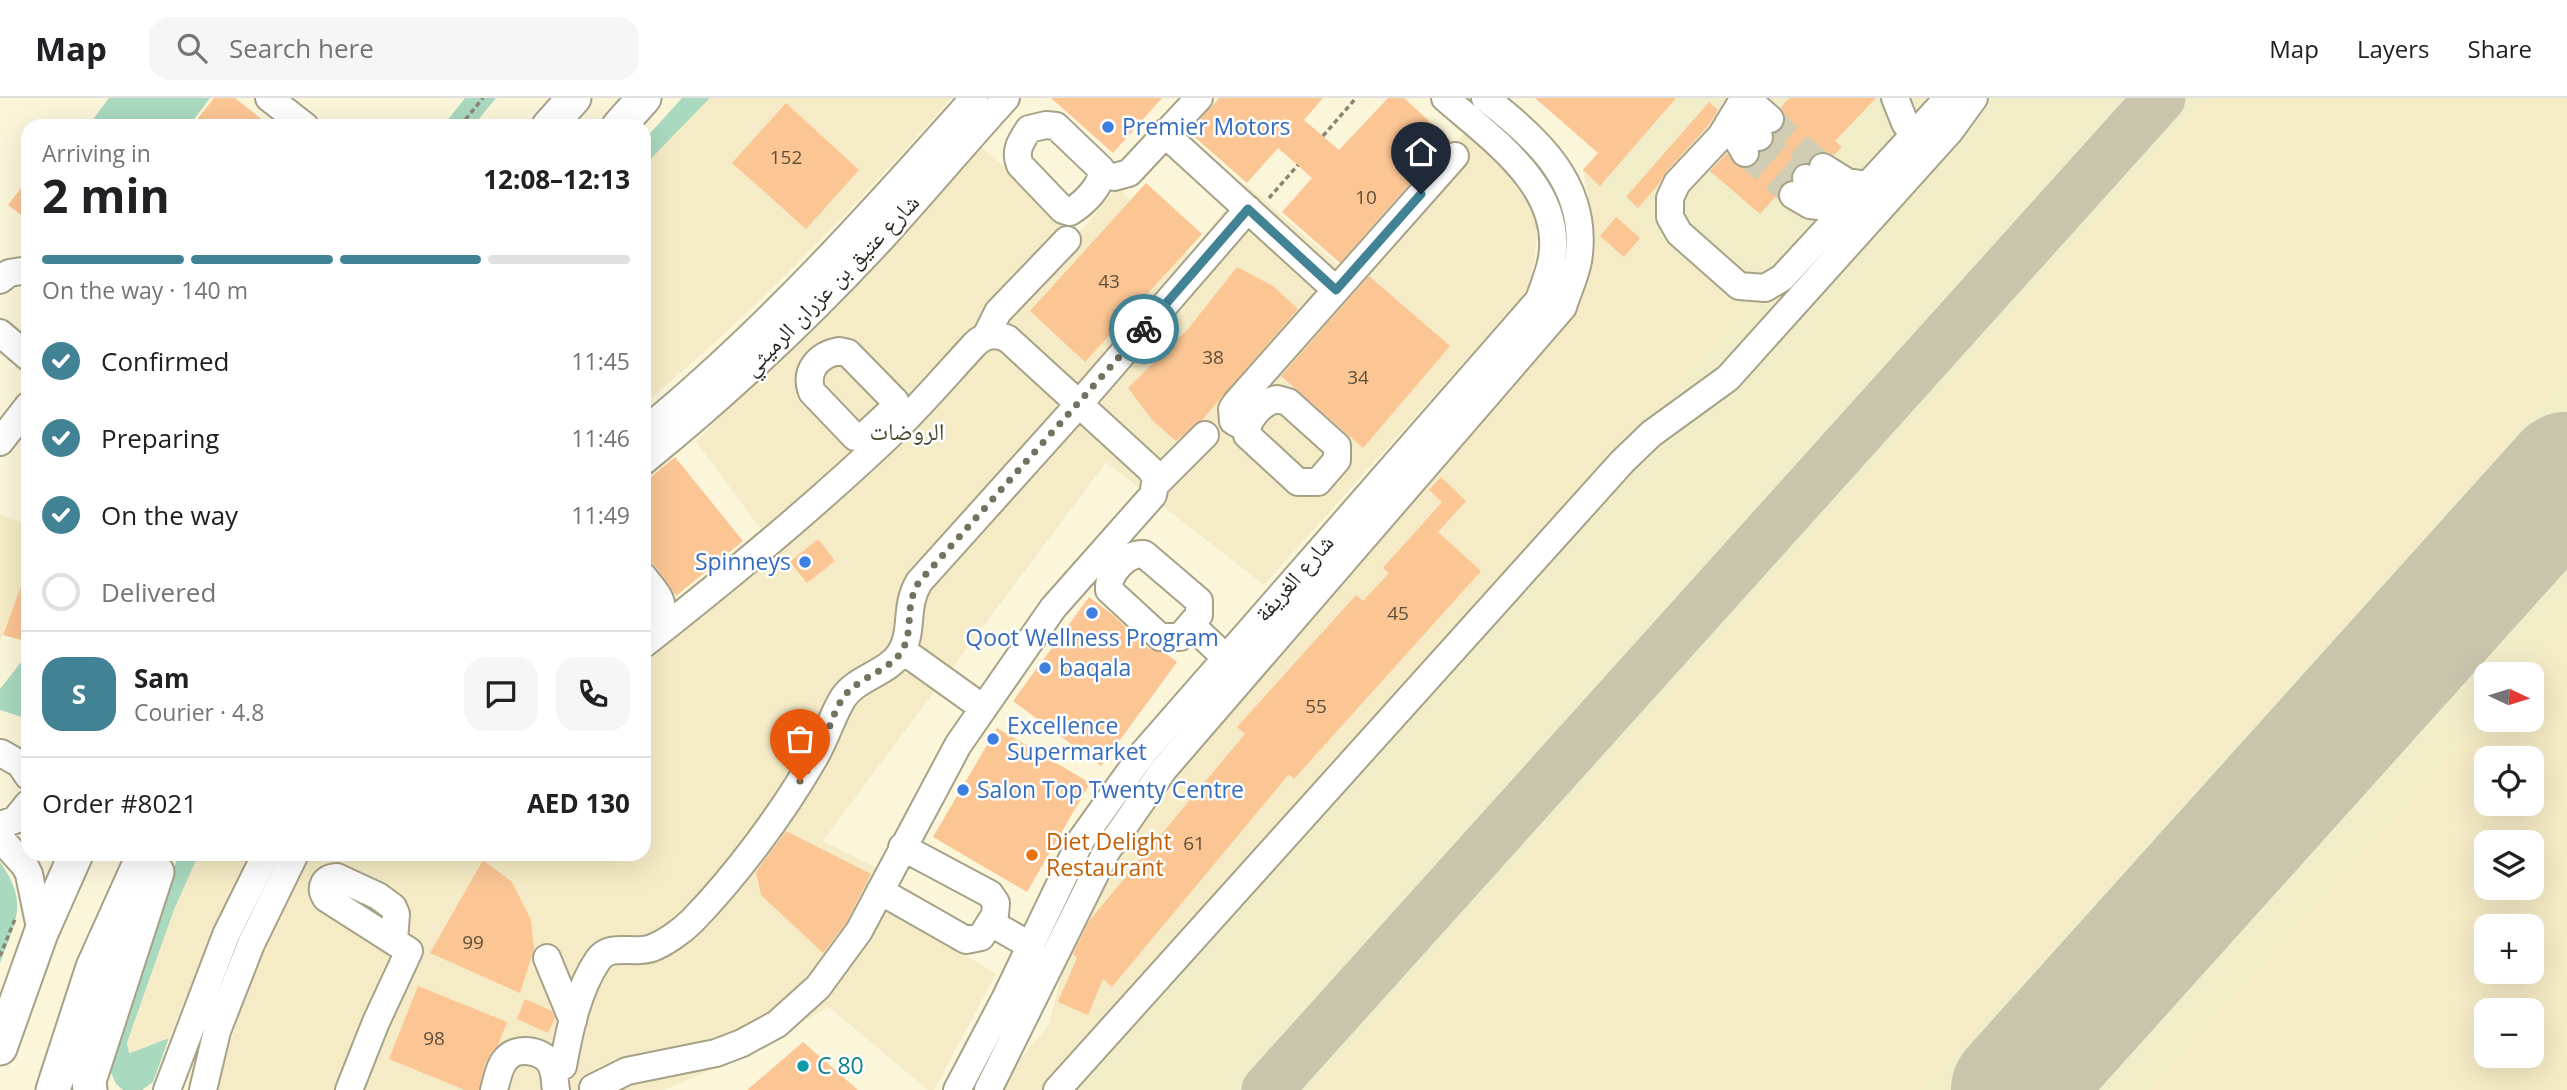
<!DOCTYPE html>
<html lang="en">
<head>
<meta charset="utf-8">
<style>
  body { margin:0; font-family:"Open Sans","Noto Naskh Arabic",sans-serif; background:#f6f6f6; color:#202124; height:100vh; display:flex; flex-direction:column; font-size:26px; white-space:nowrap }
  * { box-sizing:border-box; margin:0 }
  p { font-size:23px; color:#757577 }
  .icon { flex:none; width:38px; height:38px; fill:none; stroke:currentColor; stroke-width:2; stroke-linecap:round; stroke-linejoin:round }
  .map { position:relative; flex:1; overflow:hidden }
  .sheet { position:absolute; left:21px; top:21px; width:630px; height:742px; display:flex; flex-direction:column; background:#fff; border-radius:21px; box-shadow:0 7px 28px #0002 }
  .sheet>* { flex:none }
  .needle { width:46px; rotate:94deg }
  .tools { position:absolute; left:2474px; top:564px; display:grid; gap:14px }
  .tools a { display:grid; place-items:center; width:70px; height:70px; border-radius:14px; background:#fff; box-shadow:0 7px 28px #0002; font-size:35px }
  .pin { position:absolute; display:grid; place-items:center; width:60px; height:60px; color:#fff; margin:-72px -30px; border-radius:50% 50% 50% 0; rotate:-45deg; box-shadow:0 0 7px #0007 }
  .pin .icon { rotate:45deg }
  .courier { position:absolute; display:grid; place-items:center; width:70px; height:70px; margin:-35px; border:5px solid #418395; border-radius:50%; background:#fff; color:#222; box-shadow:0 2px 9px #0007 }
  .overview em { font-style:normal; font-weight:700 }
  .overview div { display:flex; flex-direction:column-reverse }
  .overview { display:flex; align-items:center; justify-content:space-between; height:119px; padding:0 21px }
  h1 { font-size:46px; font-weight:700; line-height:52px }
  .bar { display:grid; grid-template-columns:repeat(4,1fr); gap:10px 7px; align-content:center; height:84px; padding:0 21px }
  .bar i { height:9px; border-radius:5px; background:#e0e0e0 }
  .bar .active { background:#418395 }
  .bar p { grid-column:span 4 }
  .line { display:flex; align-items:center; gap:18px; padding:0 21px; border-top:2px solid #e0e0e0 }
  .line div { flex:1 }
  .round { display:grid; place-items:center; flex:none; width:74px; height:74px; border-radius:21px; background:#f6f6f6 }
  ol { padding:0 21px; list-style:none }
  li { display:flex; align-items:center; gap:21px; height:77px }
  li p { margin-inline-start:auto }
  li .icon { padding:7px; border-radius:50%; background:#418395; color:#fff; stroke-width:4 }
  li:last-child { color:#757577 }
  li i { width:38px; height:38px; border:4px solid #e0e0e0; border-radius:50% }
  header { display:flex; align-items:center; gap:42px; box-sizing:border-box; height:98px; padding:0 35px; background:#fff; border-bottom:2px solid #e0e0e0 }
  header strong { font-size:33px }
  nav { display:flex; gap:38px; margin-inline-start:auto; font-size:24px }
  .search { width:490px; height:63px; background:#f6f6f6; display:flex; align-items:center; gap:18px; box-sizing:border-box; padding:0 24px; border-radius:21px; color:#757577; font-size:26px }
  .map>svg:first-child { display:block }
  .built { fill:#f2edc9; fill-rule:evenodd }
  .green { fill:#a9d9be }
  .sand { fill:#f5ebc6; fill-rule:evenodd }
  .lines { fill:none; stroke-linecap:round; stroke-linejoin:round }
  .taxiway { stroke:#c9c5ad; stroke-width:51 }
  .runway { stroke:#c9c5ad; stroke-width:126 }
  .building { fill:#fbc594 }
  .minor-tunnel { stroke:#d1cdb5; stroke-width:26; stroke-dasharray:26 13; stroke-linecap:butt }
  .minor-casing { stroke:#a6a288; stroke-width:30 }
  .major-casing { stroke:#a6a288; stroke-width:37 }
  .path { stroke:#898573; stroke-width:3.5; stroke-dasharray:5 3.5; stroke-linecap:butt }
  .minor { stroke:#fff; stroke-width:26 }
  .major { stroke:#fff; stroke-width:33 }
  .done { stroke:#747160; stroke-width:7; stroke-dasharray:0 12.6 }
  .route { stroke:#418395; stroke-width:9 }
  .shop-dot { fill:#3f7fe0; stroke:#fff; stroke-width:2.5 }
  .food-dot { fill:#e8710a; stroke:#fff; stroke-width:2.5 }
  .culture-dot { fill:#0f9aa8; stroke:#fff; stroke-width:2.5 }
  .labels { text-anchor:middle; stroke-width:5; stroke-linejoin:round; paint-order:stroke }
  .number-label { font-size:19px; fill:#5f503c }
  .shop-label { font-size:23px; fill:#366cbe; stroke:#fff; text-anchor:start }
  .street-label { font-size:23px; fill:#2b291f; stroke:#fff }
  .food-label { font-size:23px; fill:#c56008; stroke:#fff; text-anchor:start }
  .culture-label { font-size:23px; fill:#0d838f; stroke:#fff; text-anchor:start }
  .neighbourhood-label { font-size:24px; fill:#4b472f; stroke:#fff }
</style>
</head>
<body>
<header>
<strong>Map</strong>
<div class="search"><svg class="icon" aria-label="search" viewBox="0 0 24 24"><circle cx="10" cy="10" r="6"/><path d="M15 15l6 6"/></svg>Search here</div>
<nav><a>Map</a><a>Layers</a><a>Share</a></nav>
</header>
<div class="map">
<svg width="2567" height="992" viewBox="0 0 2567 992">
  <rect width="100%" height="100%" fill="#fbf6da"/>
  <path class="built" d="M1646 0H2567V992H1037L1743 214 1583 72ZM2487 576H2532V621H2487ZM2487 660H2532V705H2487ZM2487 744H2532V789H2487ZM2487 828H2532V873H2487ZM2487 912H2532V957H2487Z"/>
  <path class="green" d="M109 0H210L189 28H88Z
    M465 0H496L473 28H443Z
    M682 0H710L644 68V42Z
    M28 555V621L0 612V591Z
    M180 756H199L174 812 127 945 130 955 169 940 153 984 142 992H123L116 986 106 963 157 806Z
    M0 764C29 805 16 822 0 865Z"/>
  <path class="sand" d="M710 0H951C856 109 755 214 644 306V68Z
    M2206 0H2567V279L1922 992H1311Z
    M1466 33C1531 85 1551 113 1526 195L1264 487 1106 364 823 743 896 780 881 806 996 876 934 992H928L829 909 723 967 664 992H213C241 912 269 831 309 756H644V467L675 506 763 434 696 344 978 46 1080 134 1117 89 1189 156 1246 86 1346 174Z
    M1583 72 1743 214 1041 992H1000L1012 972 1049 926 1066 861 1133 736 1166 684 1587 170 1592 120Z
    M0 416 28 427V472L0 544Z
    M2567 525V992H2148L2487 615V621H2532V576H2522ZM2487 660H2532V705H2487ZM2487 744H2532V789H2487ZM2487 828H2532V873H2487ZM2487 912H2532V957H2487Z
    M199 756H250L213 834 169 940 129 955 127 945 174 812Z"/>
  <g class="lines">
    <path class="taxiway" d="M1267 992 2160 0"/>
    <path class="runway" d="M2014 992 2567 377"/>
  </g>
  <path class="building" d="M214 0H235L270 28H192Z
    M1051 0H1162L1113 55Z
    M1219 0H1323L1304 22 1339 52 1388 0H1404L1451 43 1443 48 1340 165 1282 114 1312 80 1278 50 1247 85 1189 34Z
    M1535 0H1676L1600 88 1583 72 1598 55Z
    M1789 0H1876L1835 43 1842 49 1834 57 1824 53 1816 55 1808 65 1794 70 1791 82 1780 88 1777 97 1760 116 1710 73 1727 55 1738 69 1754 68 1761 54 1771 49 1774 36 1782 31 1785 17 1781 9Z
    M1709 4 1718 12 1708 28 1666 74 1658 87 1638 110 1626 99Z
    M786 5 859 72 806 131 732 65Z
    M28 81V122L8 107Z
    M1146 85 1202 136 1085 264 1030 213Z
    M1616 119 1640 140 1624 159 1600 138Z
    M1237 169 1273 188 1298 211 1202 322 1176 343 1153 323 1128 290 1188 231Z
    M1369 178 1450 248 1363 350 1281 278Z
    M675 359 743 443 676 498 656 469 644 458V385Z
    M1441 379 1466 403 1438 434 1481 473 1294 681 1289 676 1112 889 1103 881 1088 917 1058 904 1077 860 1073 856 1089 823 1245 636 1237 629 1356 497 1363 503 1389 475 1383 470 1442 404 1429 392Z
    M818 441 835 463 807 485 790 464Z
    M26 475 28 522 21 542 3 537Z
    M1089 499 1113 517 1149 551 1165 555 1177 564 1101 668 1013 603Z
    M997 630 1090 685 1027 794 933 739Z
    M786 733 871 776 846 825 823 855 761 797 756 774Z
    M483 762 512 784 531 822 534 851 520 895 430 855Z
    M418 888 507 924 498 947 485 965 479 992H465L389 961Z
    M525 901 552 913 555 920 548 935 517 921Z
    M803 944 858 992H747Z"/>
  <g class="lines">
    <path class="minor-tunnel" d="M1770 21 1823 69
      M1759 39 1806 80
      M1745 55 1793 97"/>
    <g class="minor-casing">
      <path id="minor" d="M269 0 305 28
        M1744 0 1721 38 1677 85 1670 100V119L1679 135 1739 188 1765 190 1782 180 1948 0
        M1746 0 1770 21
        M1895 0 1905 25 1914 37
        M1734 17 1759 39
        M1728 26 1745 55
        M1046 27 1056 28 1101 71C1104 87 1083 106 1070 114L1063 112 1020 67C1014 53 1021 43 1029 31Z
        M1164 35 1336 192
        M1823 69 1847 84 1868 87
        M1102 76 1114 79 1129 75 1199 0
        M1806 80 1823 93 1851 102
        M1793 97 1810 107 1845 111
        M0 182 9 175 28 172
        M0 235 28 259
        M986 238 998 214 1067 142
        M839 253 848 255 895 303 892 312 862 340 855 339 812 294C804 273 818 257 839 253Z
        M1277 301 1288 304 1337 348V362L1318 384H1298L1247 337C1246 321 1262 304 1277 301Z
        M1247 331 1233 323 1232 311 1236 305 1455 58
        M644 333C766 233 870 117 974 0
        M0 344 28 308
        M644 363C729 294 808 220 882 140 924 94 964 46 1006 0
        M1157 385 1205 337
        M1144 456 1199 503V517L1180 539H1160L1109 492C1108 474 1127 455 1144 456Z
        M644 479C663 504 671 509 644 532
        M1191 527 1225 559
        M902 552 983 610
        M1 655 20 666 28 678
        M0 727 15 722 28 706
        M0 740 25 768 29 776 41 835
        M880 793 966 842 981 839 995 817 996 805 990 796 902 749
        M991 825 1031 848
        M547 860 573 923
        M563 968C569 934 578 891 598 862 610 844 634 857 652 850 665 845 682 833 692 823 735 779 782 716 813 662 825 643 831 620 843 600 857 579 889 575 901 554 914 532 904 509 919 484L1079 306 1248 111
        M593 990 627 973 716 955 742 945 777 926 818 889 859 833 958 647 1053 510 1153 397 1156 380 1150 371 1008 241C996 235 985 236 975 246 950 273 925 302 899 328 818 406 732 477 644 546
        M167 992 226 837 266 756
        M203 992 217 933 251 846 295 756
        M349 992 376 924 409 853 326 800C319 789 324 780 337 779L378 798 393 809 396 816 394 843
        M494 992C497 982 499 968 506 961 516 948 542 952 550 965 556 974 554 983 556 992
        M957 992 1005 901 1081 742 1144 654 1539 202C1543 190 1548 178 1551 165 1567 92 1493 42 1445 0
        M988 992 1106 754 1164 671 1563 209C1567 195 1575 179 1578 163 1590 89 1539 41 1485 0
        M1057 992 1622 364 1651 336 1728 280 1950 33 1974 0"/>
    </g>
    <g class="major-casing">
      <path id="major" d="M549 28 574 0
        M619 28 644 0
        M0 950 41 835 76 756
        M53 992 93 869 144 756
        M90 992 89 983 157 774"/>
    </g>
    <path class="path" d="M460 28 483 0
      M1323 38 1356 0
      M1269 100 1298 67
      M0 858 15 821"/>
    <use href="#minor" class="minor"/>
    <use href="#major" class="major"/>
  </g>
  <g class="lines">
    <path class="done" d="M800 683C808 671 817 659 822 646 830 631 834 611 845 597 861 578 892 572 903 551 914 529 904 508 919 484L1144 231"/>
    <path class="route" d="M1144 231 1248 111 1336 192 1421 96"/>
  </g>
  <g class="shop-dot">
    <circle cx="1108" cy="29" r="7"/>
    <circle cx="805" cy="464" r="7"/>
    <circle cx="1092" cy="515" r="7"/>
    <circle cx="1045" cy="570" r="7"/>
    <circle cx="993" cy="641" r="7"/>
    <circle cx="963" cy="692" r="7"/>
  </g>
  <circle class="food-dot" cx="1032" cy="757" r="7"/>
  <circle class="culture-dot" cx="803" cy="968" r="7"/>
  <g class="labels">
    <g class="number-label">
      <text x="786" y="66">152</text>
      <text x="1366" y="106">10</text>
      <text x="1109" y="190">43</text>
      <text x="1213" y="266">38</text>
      <text x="1358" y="286">34</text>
      <text x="1398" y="522">45</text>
      <text x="1316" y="615">55</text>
      <text x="1194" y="752">61</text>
      <text x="473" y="851">99</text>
      <text x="434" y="947">98</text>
    </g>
    <g class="shop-label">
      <text x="1122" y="37">Premier Motors</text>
      <text x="791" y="472" text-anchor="end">Spinneys</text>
      <text x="1092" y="548" text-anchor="middle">Qoot Wellness Program</text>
      <text x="1059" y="578">baqala</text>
      <text x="1007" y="636">Excellence<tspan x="1007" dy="26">Supermarket</tspan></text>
      <text x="977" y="700">Salon Top Twenty Centre</text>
    </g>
    <g class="street-label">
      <text transform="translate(831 187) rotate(-46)" y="8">شارع عتيق بن عزران الرميثي</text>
      <text transform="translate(1294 480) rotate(-49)" y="8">شارع الغريفة</text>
    </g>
    <g class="food-label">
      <text x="1046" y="752">Diet Delight<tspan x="1046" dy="26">Restaurant</tspan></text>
    </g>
    <g class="culture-label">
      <text x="817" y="976">C 80</text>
    </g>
    <g class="neighbourhood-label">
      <text x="907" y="342">الروضات</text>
    </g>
  </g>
</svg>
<div class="tools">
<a><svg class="needle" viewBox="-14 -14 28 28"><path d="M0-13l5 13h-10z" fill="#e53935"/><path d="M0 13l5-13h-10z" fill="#757577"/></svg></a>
<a><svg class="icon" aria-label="locate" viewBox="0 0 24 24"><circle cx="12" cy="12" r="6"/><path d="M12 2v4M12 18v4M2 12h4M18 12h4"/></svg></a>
<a><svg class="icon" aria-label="layers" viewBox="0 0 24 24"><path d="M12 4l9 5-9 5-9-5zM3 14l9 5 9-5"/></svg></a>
<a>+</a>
<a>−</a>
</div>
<div class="pin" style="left:800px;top:683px;background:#ea580c"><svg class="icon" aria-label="bag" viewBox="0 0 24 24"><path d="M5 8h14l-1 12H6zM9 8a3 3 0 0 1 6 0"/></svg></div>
<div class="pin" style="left:1421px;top:96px;background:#1f2937"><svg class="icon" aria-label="home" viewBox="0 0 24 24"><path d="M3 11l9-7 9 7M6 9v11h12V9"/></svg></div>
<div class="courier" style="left:1144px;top:231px"><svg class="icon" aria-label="bike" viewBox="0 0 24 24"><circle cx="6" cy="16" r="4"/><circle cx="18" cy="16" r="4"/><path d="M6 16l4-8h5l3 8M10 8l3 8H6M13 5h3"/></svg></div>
<section class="sheet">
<div class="overview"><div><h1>2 min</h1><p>Arriving in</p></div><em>12:08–12:13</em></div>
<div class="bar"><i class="active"></i><i class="active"></i><i class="active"></i><i></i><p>On the way · 140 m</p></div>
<ol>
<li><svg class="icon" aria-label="check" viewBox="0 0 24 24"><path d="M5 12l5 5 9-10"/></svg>Confirmed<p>11:45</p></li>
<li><svg class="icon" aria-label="check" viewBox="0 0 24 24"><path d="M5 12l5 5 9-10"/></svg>Preparing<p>11:46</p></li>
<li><svg class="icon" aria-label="check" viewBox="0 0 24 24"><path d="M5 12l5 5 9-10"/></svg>On the way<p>11:49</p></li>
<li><i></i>Delivered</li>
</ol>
<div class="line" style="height:126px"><b class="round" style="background:#418395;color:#fff">S</b><div><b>Sam</b><p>Courier · 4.8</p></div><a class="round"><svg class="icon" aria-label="chat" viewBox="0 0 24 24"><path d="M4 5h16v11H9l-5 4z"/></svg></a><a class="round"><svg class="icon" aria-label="phone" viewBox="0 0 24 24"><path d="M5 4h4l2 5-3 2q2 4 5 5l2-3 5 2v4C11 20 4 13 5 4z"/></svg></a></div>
<div class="line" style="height:91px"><div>Order #8021</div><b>AED 130</b></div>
</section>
</div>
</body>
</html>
